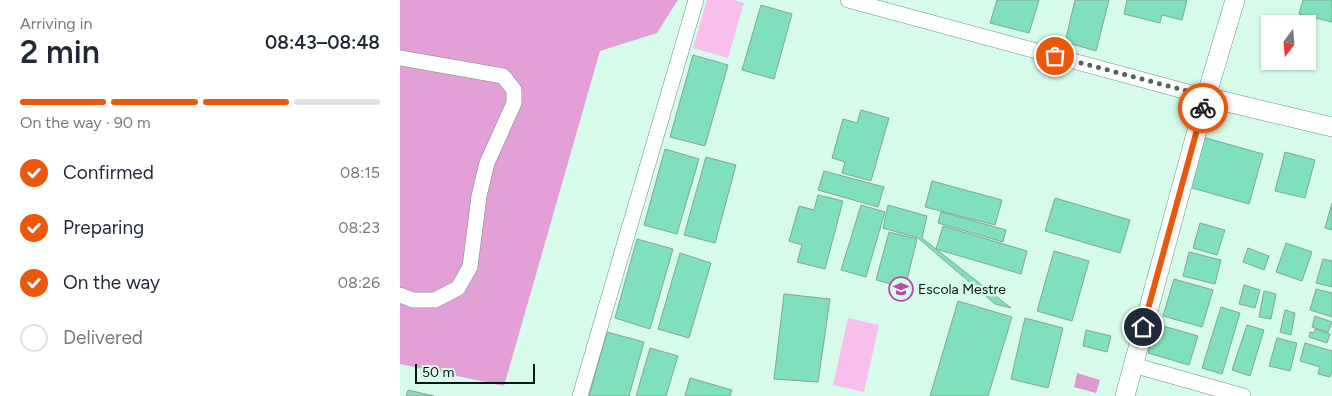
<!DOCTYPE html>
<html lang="en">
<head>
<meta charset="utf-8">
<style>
  body { margin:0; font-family:Figtree,sans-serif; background:#f6f6f7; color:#1f2937; height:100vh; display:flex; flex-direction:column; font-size:19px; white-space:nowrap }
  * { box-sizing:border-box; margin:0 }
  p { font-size:16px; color:#747a83 }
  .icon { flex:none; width:28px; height:28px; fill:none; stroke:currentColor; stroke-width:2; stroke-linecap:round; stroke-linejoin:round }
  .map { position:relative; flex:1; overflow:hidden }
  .side { display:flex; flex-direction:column; background:#fff; width:400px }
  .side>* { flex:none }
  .needle { width:32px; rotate:196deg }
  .fabs { position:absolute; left:861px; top:15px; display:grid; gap:10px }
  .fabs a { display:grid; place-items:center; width:55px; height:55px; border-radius:0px; background:#fff; box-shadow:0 1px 4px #0004; font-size:25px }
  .scale { position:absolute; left:15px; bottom:12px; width:120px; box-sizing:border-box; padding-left:5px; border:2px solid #091712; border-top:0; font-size:14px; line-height:18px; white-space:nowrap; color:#091712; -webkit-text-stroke:4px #d6fbeb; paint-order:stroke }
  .pin { position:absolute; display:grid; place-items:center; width:42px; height:42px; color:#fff; margin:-21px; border:2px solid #fff; border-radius:50%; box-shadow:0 1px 5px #0007 }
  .courier { position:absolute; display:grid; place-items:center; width:50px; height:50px; margin:-25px; border:4px solid #ea580c; border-radius:50%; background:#fff; color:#222; box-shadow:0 1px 6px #0007 }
  .summary em { font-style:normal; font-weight:600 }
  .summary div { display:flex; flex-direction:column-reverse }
  .summary { display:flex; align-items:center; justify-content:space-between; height:85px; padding:0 20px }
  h1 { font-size:32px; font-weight:600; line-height:38px }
  .bar { display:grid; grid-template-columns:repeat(4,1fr); gap:8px 5px; align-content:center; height:60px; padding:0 20px }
  .bar i { height:6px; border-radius:4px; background:#e0e1e3 }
  .bar .on { background:#ea580c }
  .bar p { grid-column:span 4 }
  ol { padding:0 20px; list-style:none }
  li { display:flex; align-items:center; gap:15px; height:55px }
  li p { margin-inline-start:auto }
  li .icon { padding:5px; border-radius:50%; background:#ea580c; color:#fff; stroke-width:4 }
  li:last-child { color:#747a83 }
  li i { width:28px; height:28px; border:2px solid #e0e1e3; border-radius:50% }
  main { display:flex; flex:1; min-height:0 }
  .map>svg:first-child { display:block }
  .green { fill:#f8bfed }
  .forest { fill:#e2a0d6 }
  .water { fill:#dc9ad0 }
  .building { fill:#80dfbc; stroke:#83a697 }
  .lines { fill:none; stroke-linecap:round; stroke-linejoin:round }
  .minor-casing { stroke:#6e9082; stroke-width:16 }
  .tertiary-casing { stroke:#6e9082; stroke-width:20 }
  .minor { stroke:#fff; stroke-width:15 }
  .tertiary { stroke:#fff; stroke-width:19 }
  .done { stroke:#51675e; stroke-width:5; stroke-dasharray:0 9 }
  .route { stroke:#ea580c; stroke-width:6 }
  .labels { text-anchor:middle; stroke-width:5; stroke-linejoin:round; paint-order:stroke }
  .poi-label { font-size:14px; fill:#091712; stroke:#d6fbeb; text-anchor:start }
</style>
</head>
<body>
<main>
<section class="side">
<div class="summary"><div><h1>2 min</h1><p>Arriving in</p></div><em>08:43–08:48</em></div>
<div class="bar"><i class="on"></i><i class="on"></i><i class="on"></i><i></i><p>On the way · 90 m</p></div>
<ol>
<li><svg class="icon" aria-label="check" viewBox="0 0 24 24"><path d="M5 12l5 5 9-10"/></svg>Confirmed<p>08:15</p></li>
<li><svg class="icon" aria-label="check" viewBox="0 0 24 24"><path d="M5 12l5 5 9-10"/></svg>Preparing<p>08:23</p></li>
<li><svg class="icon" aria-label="check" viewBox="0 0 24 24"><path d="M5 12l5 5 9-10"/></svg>On the way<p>08:26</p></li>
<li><i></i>Delivered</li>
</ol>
</section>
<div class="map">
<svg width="932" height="396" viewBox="0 0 932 396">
  <rect width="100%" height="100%" fill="#d6fbeb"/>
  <path class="green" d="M307 0H334L344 3 328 58 293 48Z
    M448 318 479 325 464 392 433 385Z"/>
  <path class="forest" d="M0 0H278L257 33 200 51 104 386 0 364Z"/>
  <path class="water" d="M677 373 700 380 696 393 674 387Z"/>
  <path class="building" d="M597 0H639L629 33 590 23Z
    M675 0H709L696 51 665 42Z
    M727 0H787L782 20 762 15 760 23 724 14Z
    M903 0H932V22L899 14Z
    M361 5 392 14 374 79 342 70Z
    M293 55 328 65 305 146 270 137Z
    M461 110 489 118 471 181 442 173 445 162 432 158 443 119 457 123Z
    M799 136 863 154 849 204 785 186Z
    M265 149 299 159 277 234 244 225Z
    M885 152 915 160 905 198 875 191Z
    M306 157 336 165 315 243 284 235Z
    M424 171 484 187 478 207 418 190Z
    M532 181 602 200 595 225 525 207Z
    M418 195 443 201 425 269 397 262 402 245 389 241 399 206 414 210Z
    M655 198 730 220 720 253 645 231Z
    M932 203V230L925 228Z
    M461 205 485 212 466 277 441 270Z
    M488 205 527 216 522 238 611 308 595 304 518 238 483 228Z
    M541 212 606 230 603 242 538 223Z
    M800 223 825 230 817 255 793 248Z
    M543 226 627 251 621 274 536 249Z
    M489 232 517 239 505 288 476 280Z
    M237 239 273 249 250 329 215 318Z
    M886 243 912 252 902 281 876 272Z
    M848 248 869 256 864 270 843 262Z
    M654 251 689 261 672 321 637 311Z
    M789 252 821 260 815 284 783 276Z
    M280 253 311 263 289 338 258 329Z
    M923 259 932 261V287L916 283Z
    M774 279 813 290 802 327 763 316Z
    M844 285 860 290 855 308 839 304Z
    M916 289 932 293V317L910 310Z
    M864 291 876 294 871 319 859 317Z
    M384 294 430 299 418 382 374 379Z
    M558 301 612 317 588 396H530Z
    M821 307 840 313 822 374 802 368Z
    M885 310 895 313 891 335 880 332Z
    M915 316 932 322 928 332 912 327Z
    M625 318 663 328 648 388 611 379Z
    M756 324 798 336 789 365 748 353Z
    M847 325 864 330 850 376 832 370Z
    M915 329 930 334 927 343 909 337 910 332 914 333Z
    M686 330 711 336 707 352 683 346Z
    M207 332 244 342 229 396H189Z
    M877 338 897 343 890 371 869 366Z
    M905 343 932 351V371L930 377 918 374 920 367 900 361Z
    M250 348 278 356 266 396H236Z
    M290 378 332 390 330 396H285Z
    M8 390 34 396H6Z"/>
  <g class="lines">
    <g class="minor-casing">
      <path id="minor" d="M448 0 806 97
        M0 58 103 76 114 90V103L87 163 79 196 70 267 58 288 35 300H13L0 295
        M733 365 843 396
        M180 396 296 0"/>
    </g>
    <g class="tertiary-casing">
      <path id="tertiary" d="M806 97 932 127
        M725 396 806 97 835 0"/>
    </g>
    <use href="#minor" class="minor"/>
    <use href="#tertiary" class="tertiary"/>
  </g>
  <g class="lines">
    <path class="done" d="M655 56 806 96 803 108"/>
    <path class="route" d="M743 327 803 108"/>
  </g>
  <defs>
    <g id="school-ring" transform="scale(1.25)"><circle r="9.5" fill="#d6fbeb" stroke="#ba4dab" stroke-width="1.5"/><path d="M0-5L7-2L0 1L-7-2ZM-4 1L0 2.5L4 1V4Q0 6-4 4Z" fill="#ba4dab"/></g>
  </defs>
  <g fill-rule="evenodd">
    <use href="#school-ring" x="501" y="289"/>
  </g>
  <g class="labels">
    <g class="poi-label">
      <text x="518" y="294">Escola Mestre</text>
    </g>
  </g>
</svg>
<div class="fabs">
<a><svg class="needle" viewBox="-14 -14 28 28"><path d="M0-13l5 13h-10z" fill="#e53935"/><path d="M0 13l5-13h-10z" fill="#747a83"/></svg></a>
</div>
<div class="scale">50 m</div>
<div class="pin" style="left:655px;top:56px;background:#ea580c"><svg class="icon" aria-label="bag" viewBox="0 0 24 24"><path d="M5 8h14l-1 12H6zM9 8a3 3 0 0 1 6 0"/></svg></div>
<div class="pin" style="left:743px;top:327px;background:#1f2937"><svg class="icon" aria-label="home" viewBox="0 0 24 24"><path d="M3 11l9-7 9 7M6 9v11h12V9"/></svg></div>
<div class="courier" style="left:803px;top:108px"><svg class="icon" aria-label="bike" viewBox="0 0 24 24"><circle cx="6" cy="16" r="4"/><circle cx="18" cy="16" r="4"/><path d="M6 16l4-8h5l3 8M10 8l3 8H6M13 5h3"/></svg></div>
</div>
</main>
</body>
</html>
